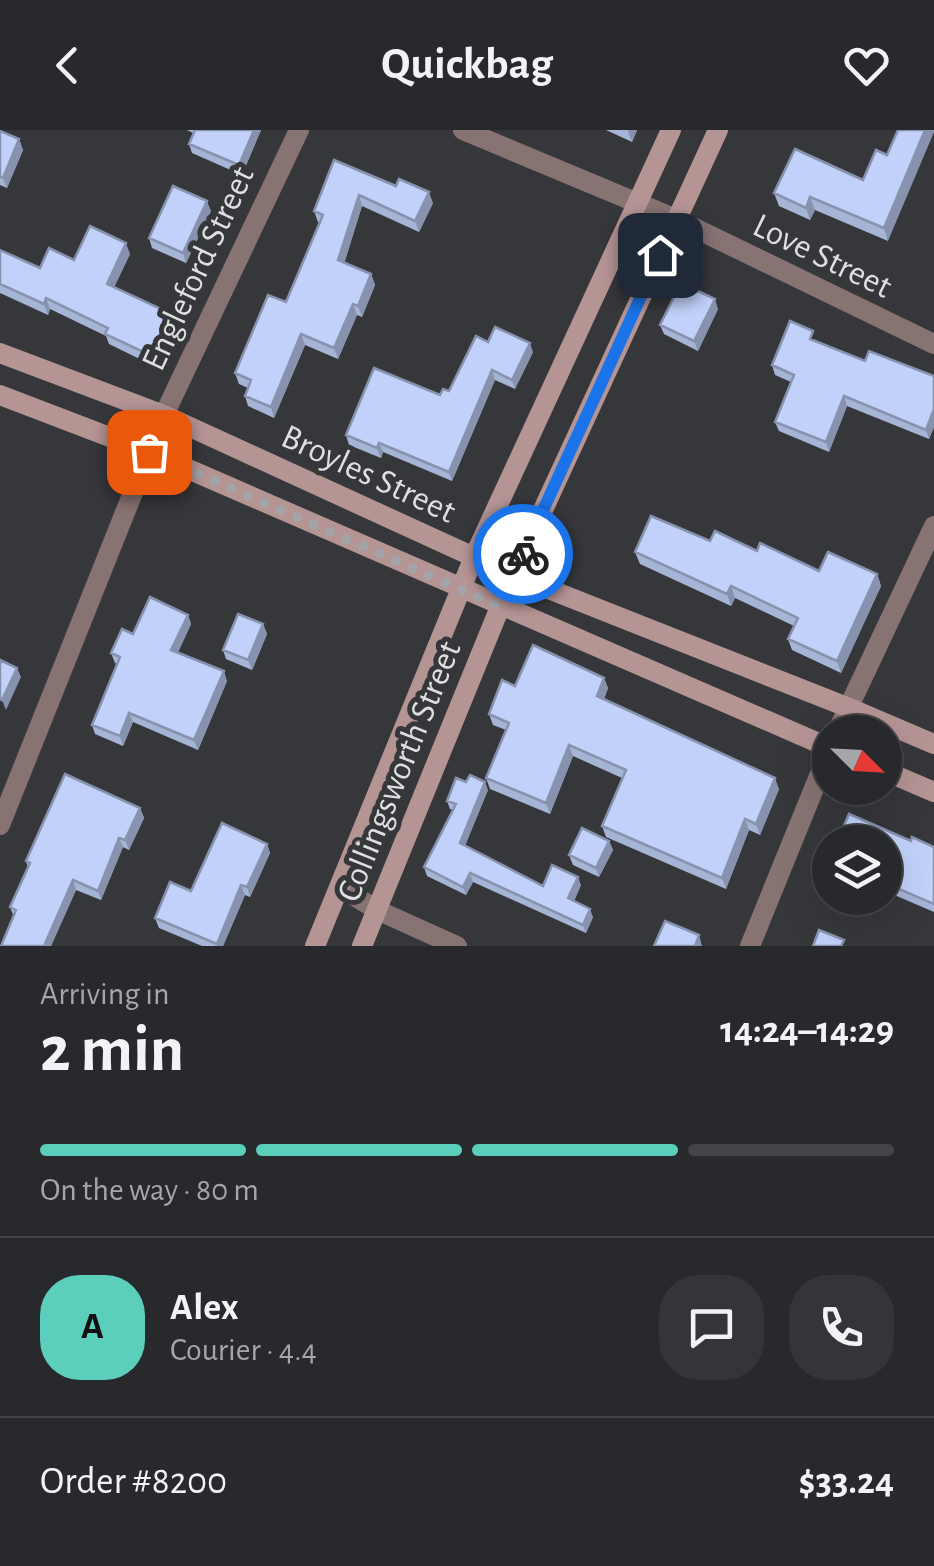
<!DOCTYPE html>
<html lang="en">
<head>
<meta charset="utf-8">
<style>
  body { margin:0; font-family:"Alegreya Sans",sans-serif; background:#343538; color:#f1f3f6; height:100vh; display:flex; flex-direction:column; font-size:38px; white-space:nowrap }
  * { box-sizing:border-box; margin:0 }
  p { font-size:32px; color:#a5a6a9 }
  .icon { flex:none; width:55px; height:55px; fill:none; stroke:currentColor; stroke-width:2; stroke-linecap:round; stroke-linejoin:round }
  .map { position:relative; height:816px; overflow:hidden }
  .drawer { display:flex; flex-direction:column; background:#28292c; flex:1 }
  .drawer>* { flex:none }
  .needle { width:65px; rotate:114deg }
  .buttons { position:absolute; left:812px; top:585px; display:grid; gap:20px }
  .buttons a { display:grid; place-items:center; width:90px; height:90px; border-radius:50%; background:#28292c; box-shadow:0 10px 40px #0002,0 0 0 2px #444548; font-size:50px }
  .pin { position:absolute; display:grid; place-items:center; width:85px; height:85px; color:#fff; margin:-42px; border-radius:20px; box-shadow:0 5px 15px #0006 }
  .courier { position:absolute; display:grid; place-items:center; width:100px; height:100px; margin:-50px; border:8px solid #1a73e8; border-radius:50%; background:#fff; color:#222; box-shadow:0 2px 12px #0007 }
  .overview em { font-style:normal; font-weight:600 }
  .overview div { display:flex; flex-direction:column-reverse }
  .overview { display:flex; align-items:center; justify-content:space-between; height:170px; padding:0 40px }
  h1 { font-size:65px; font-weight:600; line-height:75px }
  .bar { display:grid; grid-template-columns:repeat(4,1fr); gap:15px 10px; align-content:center; height:120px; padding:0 40px }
  .bar i { height:12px; border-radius:8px; background:#444548 }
  .bar .on { background:#5bcebc }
  .bar p { grid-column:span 4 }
  .line { display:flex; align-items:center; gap:25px; padding:0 40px; border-top:2px solid #444548 }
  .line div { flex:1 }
  .round { display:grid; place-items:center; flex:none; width:105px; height:105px; border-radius:40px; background:#343538 }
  header { display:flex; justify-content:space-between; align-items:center; height:130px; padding:0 40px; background:#28292c; font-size:45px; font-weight:600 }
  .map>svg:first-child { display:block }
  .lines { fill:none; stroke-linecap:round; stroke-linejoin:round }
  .street { stroke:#887373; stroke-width:20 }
  .secondary { stroke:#b59494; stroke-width:20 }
  .wall { fill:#a6b4d6 }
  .shaded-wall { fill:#8792ae }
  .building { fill:#c1d1f9; stroke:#8792ae; stroke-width:2.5 }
  .done { stroke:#a3a4a7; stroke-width:10; stroke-dasharray:0 18 }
  .route { stroke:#1a73e8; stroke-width:12 }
  .labels { text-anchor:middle; stroke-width:10; stroke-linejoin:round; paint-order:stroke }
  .street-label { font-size:35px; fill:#dedfe1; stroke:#36373a }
</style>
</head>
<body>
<header><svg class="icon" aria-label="back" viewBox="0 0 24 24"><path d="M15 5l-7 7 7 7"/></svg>Quickbag<svg class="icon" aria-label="heart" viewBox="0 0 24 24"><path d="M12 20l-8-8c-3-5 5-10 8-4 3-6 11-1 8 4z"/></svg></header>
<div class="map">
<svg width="934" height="816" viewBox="0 0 934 816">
  <rect width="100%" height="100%" fill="#36373a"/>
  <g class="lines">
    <path class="street" d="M463 0 676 89 934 214
      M837 602 934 396
      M0 695 164 285 299 0
      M340 757 377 780 457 816
      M750 816 830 619"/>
    <path class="secondary" d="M0 223 164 285 513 445 847 577 934 614
      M0 265 149 322 830 618
      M885 641 934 662
      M315 816 474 427 671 0
      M362 816 513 445 718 0"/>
  </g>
  <path class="wall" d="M0 0 19 9 23 20 7 58 0 55Z
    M187 0H261L242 45 192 23 189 14 193 3Z
    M606 0H637L632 12Z
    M876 20 888 111 815 80 810 90 779 76 774 63 863 50Z
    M334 30 433 73 419 102 362 76 344 133 371 144 375 155 362 187 357 185 338 229 305 215 274 288 248 276 245 266 248 258 239 254 235 243 286 172 319 92H318L314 81Z
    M211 81 186 133 152 118 149 108Z
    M0 120 40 138 74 130 130 124 114 157 178 196 158 238 109 214 106 206 50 179 48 185 0 163Z
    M718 179 698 221 664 204 660 195Z
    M817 211 865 231 934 246V297L929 309 847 276 829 322 779 301 775 292 791 252 775 245 772 235Z
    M488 212 533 222 515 259 495 250 452 351 383 322 381 328 349 315 346 305 449 261Z
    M710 411 757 421 819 441 877 444 881 456 841 543 792 520 788 509 794 496 735 468 731 476 640 434 635 422Z
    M188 485 191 494 178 522 227 551 198 620 133 592 123 616 95 604 92 595 117 534 115 533 111 523Z
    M263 494 267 504 252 540 226 529 223 520Z
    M604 548 608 558 604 569 779 659 760 705 749 700 726 759 606 707 602 696 622 648 573 626 550 684 490 659 486 648 506 600 493 595 489 584 515 556Z
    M488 660 465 715 543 756 581 755 574 771 593 787 586 803 473 752 466 765 427 746 424 737 453 680 450 679 447 671Z
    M140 678 144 688 129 720 123 717 101 770 76 760 51 816H1L14 787 10 777 28 738 26 731Z
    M609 711 613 720 599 747 573 735 569 725Z
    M911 711 934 717V782L885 761V712Z
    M267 714 270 723 250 767 245 765 223 816H202L159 798 155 788 191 761Z"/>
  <path class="shaded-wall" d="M254 0H261L242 45 239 35Z
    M628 0H637L632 12 628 1Z
    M925 0H934V2L888 111 884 98Z
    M19 9 23 20 7 58 3 48Z
    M429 62 433 73 419 102 415 91Z
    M359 65 362 76 342 141 338 130Z
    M810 67 815 80 810 90 806 78Z
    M207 71 211 81 186 133 183 123Z
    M126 113 130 124 111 164 107 154Z
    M371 144 375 155 362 187 358 176Z
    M46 168 50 179 48 185 44 174Z
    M715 169 718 179 698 221 694 211Z
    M353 174 357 185 338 229 334 218Z
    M174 185 178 196 158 238 154 227Z
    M301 204 305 215 274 288 271 277Z
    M530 213 533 222 515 259 512 250Z
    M492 240 495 250 452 351 449 342Z
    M844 266 847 276 829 322 826 312Z
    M934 279V297L929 309 926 300Z
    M379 313 383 322 381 328 377 318Z
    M877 444 881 456 841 543 837 531Z
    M731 456 735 468 731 476 727 464Z
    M188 485 191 494 175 529 171 520Z
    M263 494 267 504 252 540 248 530Z
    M17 538 21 547 6 580 2 570Z
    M224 541 227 551 198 620 194 610Z
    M604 548 608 558 601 577 597 566Z
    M129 583 133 592 123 616 120 606Z
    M569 615 573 626 550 684 546 673Z
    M775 648 779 659 760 705 756 694Z
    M485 652 488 660 463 721 460 713Z
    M140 678 144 688 129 720 125 710Z
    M745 689 749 700 726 759 722 748Z
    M119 708 123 717 101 770 98 761Z
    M609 711 613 720 599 747 596 738Z
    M267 714 270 723 250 767 247 757Z
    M470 743 473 752 466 765 463 757Z
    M578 747 581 755 571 777 568 768Z
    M73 750 76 760 51 816H44Z
    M241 755 245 765 223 816H217V814Z
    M590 779 593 787 586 803 583 795Z
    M699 805 702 816H695Z"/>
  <path class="building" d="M195 0H254L239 35 189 14Z
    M898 0H925L884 98 810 67 806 78 774 63 795 19 863 50 876 20 887 25Z
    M0 1 19 9 3 48 0 47Z
    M334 30 396 56 399 49 429 62 415 91 359 65 338 130 371 144 358 176 353 174 334 218 301 204 271 277 245 266 251 250 235 243 268 165 286 172 323 85 314 81Z
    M173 56 207 71 183 123 149 108Z
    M90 96 126 113 107 154 174 185 154 227 105 204 108 198 46 168 44 174 0 154V120L40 138 49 118 74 130Z
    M681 153 715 169 694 211 660 195Z
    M790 191 813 201 810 209 865 231 869 221 934 246V279L926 300 844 266 826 312 775 292 794 245 772 235Z
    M495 197 530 213 512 250 492 240 449 342 379 313 377 318 346 305 374 238 440 265 443 259 449 261 476 206 488 212Z
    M651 386 710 411 715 401 757 421 760 413 819 441 828 422 877 444 837 531 788 509 798 488 731 456 727 464 635 422Z
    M150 467 188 485 171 520 224 541 194 610 129 583 120 606 92 595 120 527 111 523 122 499 133 504Z
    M238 484 263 494 248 530 223 520Z
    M533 515 604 548 597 566 775 648 756 694 745 689 722 748 602 696 626 640 569 615 546 673 486 648 509 593 489 584 502 550 515 556Z
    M0 530 17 538 2 570 0 569Z
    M65 644 140 678 125 710 119 708 98 761 73 750 44 816H1L16 780 10 777 30 733 26 731Z
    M470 645 485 652 460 713 543 756 552 735 578 747 568 768 590 779 583 795 470 743 463 757 424 737 456 674 447 671 456 648 466 652Z
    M849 684 911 711 912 707 934 717V774L885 753V712H837Z
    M222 693 267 714 247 757 241 755 217 814 155 788 170 752 191 761Z
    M582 698 609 711 596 738 569 725Z
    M665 791 699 805 695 816H654Z
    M819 800 844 810 841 816H813Z"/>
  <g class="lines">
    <path class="done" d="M149 322 500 477 523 424"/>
    <path class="route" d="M523 424 660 125"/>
  </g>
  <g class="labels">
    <g class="street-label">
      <text transform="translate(823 125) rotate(26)" y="12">Love Street</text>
      <text transform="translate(197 138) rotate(-65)" y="12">Engleford Street</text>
      <text transform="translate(369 343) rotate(25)" y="12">Broyles Street</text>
      <text transform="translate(398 641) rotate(-68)" y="12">Collingsworth Street</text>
    </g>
  </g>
</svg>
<div class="buttons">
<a><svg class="needle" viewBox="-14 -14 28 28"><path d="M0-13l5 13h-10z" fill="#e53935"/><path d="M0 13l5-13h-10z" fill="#a5a6a9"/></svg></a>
<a><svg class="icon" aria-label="layers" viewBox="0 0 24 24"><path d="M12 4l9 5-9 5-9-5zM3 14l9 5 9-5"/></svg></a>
</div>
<div class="pin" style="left:149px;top:322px;background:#ea580c"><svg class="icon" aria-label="bag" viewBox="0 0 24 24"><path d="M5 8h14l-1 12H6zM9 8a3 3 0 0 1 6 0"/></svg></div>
<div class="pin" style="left:660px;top:125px;background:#1f2937"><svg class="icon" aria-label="home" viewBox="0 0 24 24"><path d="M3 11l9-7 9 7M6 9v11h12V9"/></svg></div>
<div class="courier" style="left:523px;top:424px"><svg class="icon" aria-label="bike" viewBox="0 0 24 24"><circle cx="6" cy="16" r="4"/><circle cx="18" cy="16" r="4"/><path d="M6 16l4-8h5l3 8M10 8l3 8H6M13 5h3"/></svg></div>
</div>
<section class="drawer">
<div class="overview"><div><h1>2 min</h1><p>Arriving in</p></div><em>14:24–14:29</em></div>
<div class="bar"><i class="on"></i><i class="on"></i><i class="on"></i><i></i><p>On the way · 80 m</p></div>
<div class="line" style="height:180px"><b class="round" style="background:#5bcebc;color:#111">A</b><div><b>Alex</b><p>Courier · 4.4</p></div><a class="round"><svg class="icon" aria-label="chat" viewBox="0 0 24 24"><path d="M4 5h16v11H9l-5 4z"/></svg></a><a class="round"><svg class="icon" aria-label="phone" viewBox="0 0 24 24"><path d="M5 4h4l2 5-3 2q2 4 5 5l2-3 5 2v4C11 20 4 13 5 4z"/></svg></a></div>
<div class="line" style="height:130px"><div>Order #8200</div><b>$33.24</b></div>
</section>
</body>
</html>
